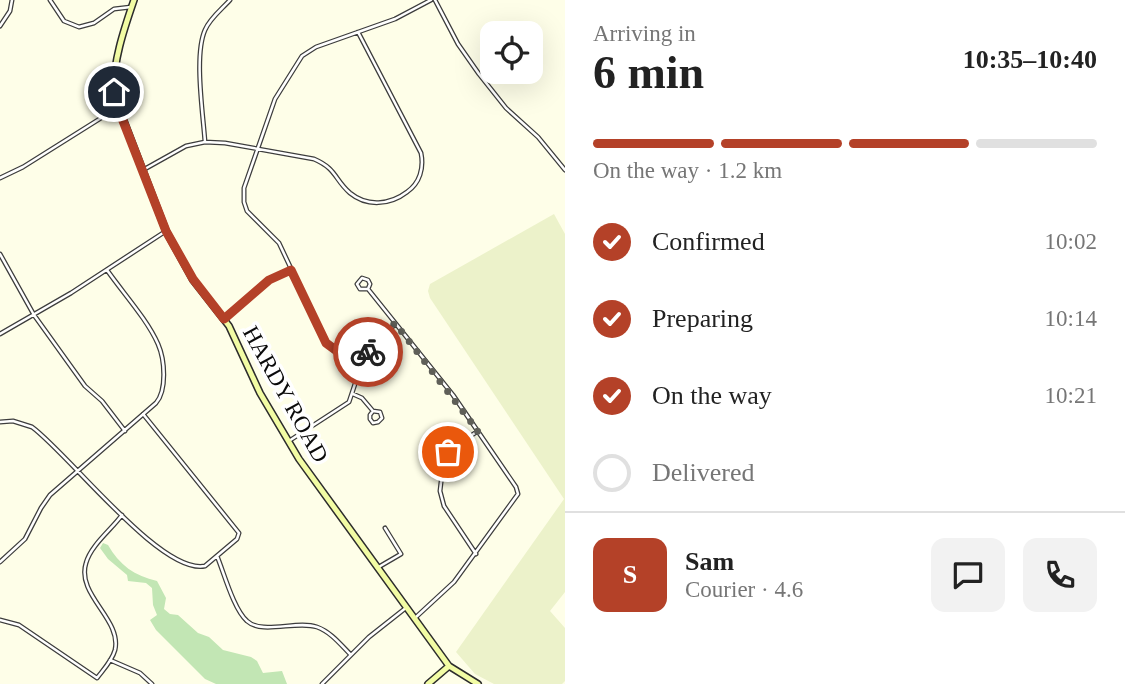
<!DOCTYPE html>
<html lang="en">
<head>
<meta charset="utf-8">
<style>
  body { margin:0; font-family:Georgia,serif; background:#f2f2f2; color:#222; height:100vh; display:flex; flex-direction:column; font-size:26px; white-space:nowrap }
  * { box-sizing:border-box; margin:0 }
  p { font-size:23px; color:#767676 }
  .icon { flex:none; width:38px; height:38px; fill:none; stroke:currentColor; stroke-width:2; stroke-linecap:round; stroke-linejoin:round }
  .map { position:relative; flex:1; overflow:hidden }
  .drawer { display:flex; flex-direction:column; background:#fff; width:560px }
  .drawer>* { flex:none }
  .fabs { position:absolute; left:480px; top:21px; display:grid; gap:14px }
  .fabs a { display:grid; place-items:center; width:63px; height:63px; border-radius:14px; background:#fff; box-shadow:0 7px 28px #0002; font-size:35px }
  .pin { position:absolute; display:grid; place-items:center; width:60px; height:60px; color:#fff; margin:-30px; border:4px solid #fff; border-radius:50%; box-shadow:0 2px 7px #0007 }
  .courier { position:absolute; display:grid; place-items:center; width:70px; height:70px; margin:-35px; border:5px solid #b44128; border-radius:50%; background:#fff; color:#222; box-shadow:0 2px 9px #0007 }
  .overview em { font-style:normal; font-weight:800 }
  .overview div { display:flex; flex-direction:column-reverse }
  .overview { display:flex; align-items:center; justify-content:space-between; height:119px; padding:0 28px }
  h1 { font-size:46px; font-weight:800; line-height:52px }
  .bar { display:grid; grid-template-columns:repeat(4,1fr); gap:10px 7px; align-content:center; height:84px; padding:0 28px }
  .bar i { height:9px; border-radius:5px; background:#e0e0e0 }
  .bar .current { background:#b44128 }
  .bar p { grid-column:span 4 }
  .line { display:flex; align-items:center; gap:18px; padding:0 28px; border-top:2px solid #e0e0e0 }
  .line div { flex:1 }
  .round { display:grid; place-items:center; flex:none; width:74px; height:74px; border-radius:14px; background:#f2f2f2 }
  ol { padding:0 28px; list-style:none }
  li { display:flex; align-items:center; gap:21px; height:77px }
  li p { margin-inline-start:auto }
  li .icon { padding:7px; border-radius:50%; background:#b44128; color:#fff; stroke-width:4 }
  li:last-child { color:#767676 }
  li i { width:38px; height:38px; border:4px solid #e0e0e0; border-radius:50% }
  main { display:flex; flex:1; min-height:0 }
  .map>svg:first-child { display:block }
  .farmland { fill:#ecf2ca }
  .green { fill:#c2e6b4 }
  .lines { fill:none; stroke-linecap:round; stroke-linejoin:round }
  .street-casing { stroke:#3d3d3d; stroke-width:5 }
  .secondary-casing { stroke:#2c2c2c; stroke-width:8 }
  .street { stroke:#fff; stroke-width:2.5 }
  .secondary { stroke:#f2fca4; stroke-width:5 }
  .done { stroke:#5f5f58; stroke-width:7; stroke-dasharray:0 12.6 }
  .route { stroke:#b44128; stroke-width:9 }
  .labels { text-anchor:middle; stroke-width:7; stroke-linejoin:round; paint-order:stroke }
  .street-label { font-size:23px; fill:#0a0a0a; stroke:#fff }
</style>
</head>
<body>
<main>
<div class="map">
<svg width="565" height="684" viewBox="0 0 565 684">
  <rect width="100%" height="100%" fill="#fefee8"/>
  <path class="farmland" d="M554 214 565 234V592L550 611 565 628V681L562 684H494L475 674 456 652 564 499 430 298 428 291 430 284Z"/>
  <path class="green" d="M103 543 108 545C119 565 135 576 157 581L166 598 164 609 170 614 178 615 198 633 209 637 223 650 251 657 257 661 263 673 282 671 287 684H216L205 679 156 630 150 620 157 615 153 605 152 588 146 583 128 581 127 575 108 559 100 548Z"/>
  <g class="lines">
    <g class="street-casing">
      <path id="street" d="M50 0 64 21 79 27 94 23 114 9 131 7
        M435 0 458 44 479 74 506 108 538 137 565 170
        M0 26 10 11 12 0
        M205 142C203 113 194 55 205 30 210 18 222 9 230 0
        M143 170 186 146 205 142 225 143 314 159C337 169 334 179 350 193 367 207 390 205 407 192 420 183 424 168 421 153L358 32
        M0 178 23 167 117 108
        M0 254 34 315 85 386 102 401 125 431
        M368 289H360L357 284 362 278 368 280 370 284 368 289 453 395 516 487 518 494 454 582 415 618
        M224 319 269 280 291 270
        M0 334 71 293 166 231
        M360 368 326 343 279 243 247 211 244 202V188L275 99 302 56 316 47 395 19 431 0
        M353 394 362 398 373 411 380 412 382 418 378 422 373 423 370 419V415L373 411
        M0 422 13 421 32 427C69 454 161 575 205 566L237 539 239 533 143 414
        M289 441 349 402 363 360 395 324
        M476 554 444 506 440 491 444 457 451 449 478 431
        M217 556C224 573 234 610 247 621 262 635 297 620 317 627 331 632 341 645 351 655
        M0 562 25 539 41 508 50 495 156 403C167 390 165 360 158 344 147 319 123 293 107 270
        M377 568 401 554 385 528
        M0 620 19 625 97 678C103 670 112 661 115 650 122 619 76 595 86 563 91 545 111 530 122 515
        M110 660 140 673 152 684
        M322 684 369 637 407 607"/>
    </g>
    <g class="secondary-casing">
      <path id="secondary" d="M134 0C124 29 112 64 114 95L166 231 193 280 229 326 260 393 299 459 449 666 478 684
        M428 684 449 666"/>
    </g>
    <use href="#street" class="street"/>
    <use href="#secondary" class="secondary"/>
  </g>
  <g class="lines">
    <path class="done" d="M368 352 395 323 478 431 448 452"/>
    <path class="route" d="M114 92 118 108 166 231 193 279 224 319 269 280 291 270 326 343 360 368 368 352"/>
  </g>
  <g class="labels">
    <g class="street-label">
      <text transform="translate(286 394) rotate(61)" y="8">HARDY ROAD</text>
    </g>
  </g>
</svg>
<div class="fabs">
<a><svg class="icon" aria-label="locate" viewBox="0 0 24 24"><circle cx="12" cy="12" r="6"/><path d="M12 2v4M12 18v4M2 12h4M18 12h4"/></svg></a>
</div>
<div class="pin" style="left:448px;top:452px;background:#ea580c"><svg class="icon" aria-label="bag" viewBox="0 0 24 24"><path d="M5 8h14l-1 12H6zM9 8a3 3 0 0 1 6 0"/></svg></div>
<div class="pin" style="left:114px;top:92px;background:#1f2937"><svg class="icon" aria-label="home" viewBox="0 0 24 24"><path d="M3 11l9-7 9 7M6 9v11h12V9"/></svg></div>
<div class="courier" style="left:368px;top:352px"><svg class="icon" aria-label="bike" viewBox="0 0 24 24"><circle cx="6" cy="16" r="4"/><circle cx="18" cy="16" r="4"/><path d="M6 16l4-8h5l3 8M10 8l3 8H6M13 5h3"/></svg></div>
</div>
<section class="drawer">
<div class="overview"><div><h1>6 min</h1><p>Arriving in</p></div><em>10:35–10:40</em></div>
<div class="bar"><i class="current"></i><i class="current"></i><i class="current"></i><i></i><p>On the way · 1.2 km</p></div>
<ol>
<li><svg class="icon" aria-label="check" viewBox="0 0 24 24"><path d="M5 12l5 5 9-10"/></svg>Confirmed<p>10:02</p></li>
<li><svg class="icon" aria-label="check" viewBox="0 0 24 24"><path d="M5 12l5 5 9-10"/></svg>Preparing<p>10:14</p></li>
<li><svg class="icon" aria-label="check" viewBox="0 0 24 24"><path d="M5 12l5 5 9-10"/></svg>On the way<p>10:21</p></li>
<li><i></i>Delivered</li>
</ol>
<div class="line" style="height:126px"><b class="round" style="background:#b44128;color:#fff">S</b><div><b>Sam</b><p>Courier · 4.6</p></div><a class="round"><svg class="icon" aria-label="chat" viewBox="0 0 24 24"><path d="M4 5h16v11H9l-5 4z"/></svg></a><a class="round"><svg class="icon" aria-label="phone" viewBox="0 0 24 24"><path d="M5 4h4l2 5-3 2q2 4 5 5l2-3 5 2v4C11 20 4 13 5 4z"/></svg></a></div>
</section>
</main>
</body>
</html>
